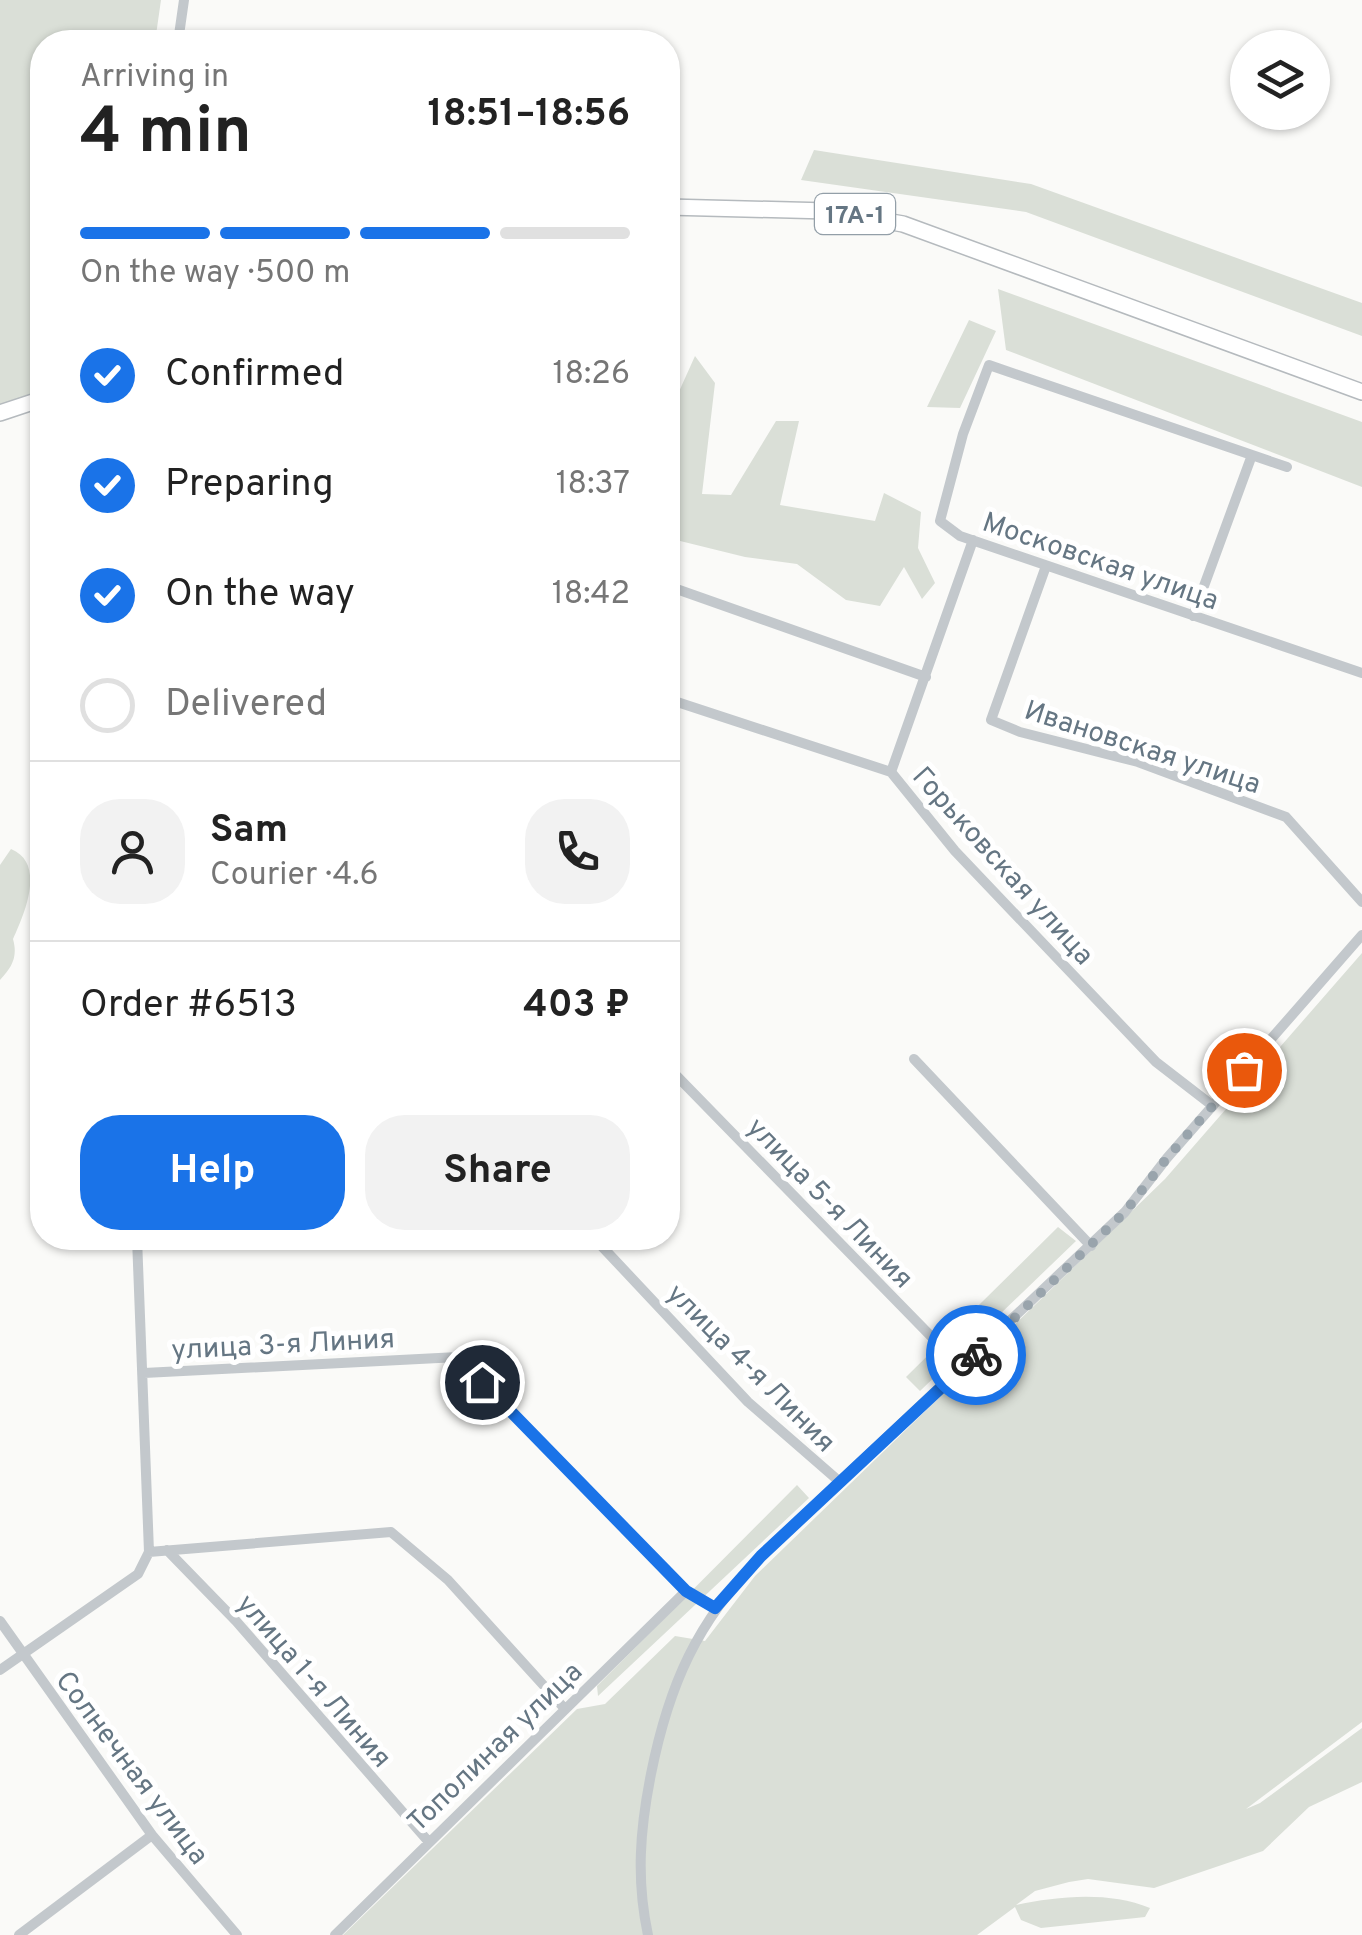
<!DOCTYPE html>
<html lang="en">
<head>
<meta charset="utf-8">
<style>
  body { margin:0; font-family:Overpass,sans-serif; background:#f2f2f2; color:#222; height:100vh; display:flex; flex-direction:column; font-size:38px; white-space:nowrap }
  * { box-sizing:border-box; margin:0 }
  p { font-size:32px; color:#767676 }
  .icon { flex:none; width:55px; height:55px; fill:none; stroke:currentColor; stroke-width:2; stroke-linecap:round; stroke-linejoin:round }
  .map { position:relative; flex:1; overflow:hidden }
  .drawer { position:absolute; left:30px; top:30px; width:650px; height:1220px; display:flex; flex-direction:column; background:#fff; border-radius:40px; box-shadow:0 2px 8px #0004 }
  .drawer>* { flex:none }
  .controls { position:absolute; left:1230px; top:30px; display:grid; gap:20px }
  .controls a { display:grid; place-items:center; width:100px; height:100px; border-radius:50%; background:#fff; box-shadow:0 2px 8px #0004; font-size:50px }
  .pin { position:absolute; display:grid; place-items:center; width:85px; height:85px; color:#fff; margin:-42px; border:5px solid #fff; border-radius:50%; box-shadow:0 2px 10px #0007 }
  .courier { position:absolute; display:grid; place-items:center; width:100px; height:100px; margin:-50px; border:8px solid #1a73e8; border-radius:50%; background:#fff; color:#222; box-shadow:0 2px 12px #0007 }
  .headline em { font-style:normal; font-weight:700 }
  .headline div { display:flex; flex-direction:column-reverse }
  .headline { display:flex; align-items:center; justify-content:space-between; height:170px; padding:0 50px }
  h1 { font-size:65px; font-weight:700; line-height:75px }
  .bar { display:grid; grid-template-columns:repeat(4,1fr); gap:15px 10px; align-content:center; height:120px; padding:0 50px }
  .bar i { height:12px; border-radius:8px; background:#e0e0e0 }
  .bar .selected { background:#1a73e8 }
  .bar p { grid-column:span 4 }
  .line { display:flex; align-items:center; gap:25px; padding:0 50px; border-top:2px solid #e0e0e0 }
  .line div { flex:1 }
  .round { display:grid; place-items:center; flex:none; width:105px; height:105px; border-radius:40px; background:#f2f2f2 }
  ol { padding:0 50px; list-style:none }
  li { display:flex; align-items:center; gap:30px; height:110px }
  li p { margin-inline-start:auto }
  li .icon { padding:10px; border-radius:50%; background:#1a73e8; color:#fff; stroke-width:4 }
  li:last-child { color:#767676 }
  li i { width:55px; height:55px; border:5px solid #e0e0e0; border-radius:50% }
  .primary-button { display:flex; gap:20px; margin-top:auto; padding:20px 50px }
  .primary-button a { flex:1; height:115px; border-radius:40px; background:#1a73e8; color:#fff; font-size:40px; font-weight:700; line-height:115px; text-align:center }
  .primary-button a+a { background:#f2f2f2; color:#222 }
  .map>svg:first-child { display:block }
  .green { fill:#dadfd7 }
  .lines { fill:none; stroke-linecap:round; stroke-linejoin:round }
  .primary-casing { stroke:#b5babe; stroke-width:18 }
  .minor { stroke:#c3c8cc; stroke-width:10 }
  .primary { stroke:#fff; stroke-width:15 }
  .done { stroke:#99a4ac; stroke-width:10; stroke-dasharray:0 18 }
  .route { stroke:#1a73e8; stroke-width:12 }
  .labels { text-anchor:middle; stroke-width:10; stroke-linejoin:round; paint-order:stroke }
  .shield { fill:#fff; stroke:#939fa8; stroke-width:2.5 }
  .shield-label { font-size:25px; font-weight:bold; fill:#657683 }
  .street-label { font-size:28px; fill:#657683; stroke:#fff }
</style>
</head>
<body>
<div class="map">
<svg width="1362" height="1935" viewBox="0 0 1362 1935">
  <rect width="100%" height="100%" fill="#fafaf8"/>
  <path class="green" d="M0 0H161L155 42H42V391L0 406Z
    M814 150 1031 184 1362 303V336L1026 212 801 180Z
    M998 289 1362 422V487L1006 350Z
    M969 320 996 331 960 408 927 407Z
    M695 356 715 383 702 494 731 495 776 421H799L780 505 875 521 884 493 921 512 918 548 935 583 922 599 904 567 880 606 846 600 797 564 745 557 668 538V416Z
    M11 849C46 863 25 913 13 939 18 957 12 967 0 980V865Z
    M1362 953V1722L1246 1809 1260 1803 1362 1728V1782L1309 1807 1263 1851 1154 1888 1088 1879 1069 1882 1035 1891 1016 1905C1058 1896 1109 1891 1150 1908L1145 1917 1136 1918 1041 1928 1021 1920 1015 1907 977 1935H343L577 1709 605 1704 675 1636 705 1641 755 1576 1165 1179Z
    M1058 1227 1076 1241 920 1391 906 1377Z
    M797 1485 809 1498 598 1696 597 1686Z"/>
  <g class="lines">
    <g class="primary-casing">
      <path id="primary" d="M668 207 828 211 903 224 1362 392
        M0 413 42 399"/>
    </g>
    <path class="minor" d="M178 42 184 0
      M1287 467 989 365 963 434 940 521 960 536 1362 673
      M1046 566 991 720 1020 732 1138 762 1286 817 1362 902
      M668 586 926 677
      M1193 616 1252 455
      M668 699 891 772 955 851 1156 1062 1213 1106
      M891 772 973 540
      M914 1059 1091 1246
      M668 1067 962 1368
      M594 1238 748 1402 840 1482
      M144 1373 458 1357 686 1591 715 1608
      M167 1550 236 1621 428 1841
      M149 1552 391 1532 448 1580 565 1709
      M0 1621 152 1835 237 1935
      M0 1670 138 1574 149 1552 137 1238
      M19 1935 152 1835
      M335 1935 686 1591
      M648 1935C636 1879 640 1829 651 1774 669 1684 697 1622 761 1556L1125 1212 1167 1158 1362 935"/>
    <use href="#primary" class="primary"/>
  </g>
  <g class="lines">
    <path class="done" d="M976 1355 1125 1212 1167 1158 1244 1070"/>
    <path class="route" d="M482 1382 686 1591 715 1608 761 1556 976 1355"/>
  </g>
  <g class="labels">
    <rect class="shield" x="815" y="194" width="80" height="40" rx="8"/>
    <g class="shield-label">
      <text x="855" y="223">17А-1</text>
    </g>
    <g class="street-label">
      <text transform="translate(1101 560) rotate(19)" y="10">Московская улица</text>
      <text transform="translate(1143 746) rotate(18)" y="10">Ивановская улица</text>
      <text transform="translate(1004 865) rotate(48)" y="10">Горьковская улица</text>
      <text transform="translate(831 1202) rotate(46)" y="10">улица 5-я Линия</text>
      <text transform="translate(283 1343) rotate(-3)" y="10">улица 3-я Линия</text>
      <text transform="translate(752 1367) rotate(45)" y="10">улица 4-я Линия</text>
      <text transform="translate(315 1680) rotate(49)" y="10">улица 1-я Линия</text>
      <text transform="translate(494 1746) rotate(-44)" y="10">Тополиная улица</text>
      <text transform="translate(133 1767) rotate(53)" y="10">Солнечная улица</text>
    </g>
  </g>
</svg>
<div class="controls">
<a><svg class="icon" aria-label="layers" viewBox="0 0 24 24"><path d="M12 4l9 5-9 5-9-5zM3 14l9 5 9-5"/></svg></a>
</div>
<div class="pin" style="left:1244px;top:1070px;background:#ea580c"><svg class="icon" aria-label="bag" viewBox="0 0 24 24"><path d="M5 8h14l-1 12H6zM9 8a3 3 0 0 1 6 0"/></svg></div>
<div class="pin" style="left:482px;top:1382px;background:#1f2937"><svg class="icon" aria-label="home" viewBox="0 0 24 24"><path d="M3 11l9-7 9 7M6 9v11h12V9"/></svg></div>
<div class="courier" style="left:976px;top:1355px"><svg class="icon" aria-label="bike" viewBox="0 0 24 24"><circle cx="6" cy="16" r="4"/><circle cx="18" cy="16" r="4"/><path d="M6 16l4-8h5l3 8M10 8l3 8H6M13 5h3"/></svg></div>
<section class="drawer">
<div class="headline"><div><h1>4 min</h1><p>Arriving in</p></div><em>18:51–18:56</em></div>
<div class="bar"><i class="selected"></i><i class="selected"></i><i class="selected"></i><i></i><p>On the way · 500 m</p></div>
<ol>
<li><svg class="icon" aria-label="check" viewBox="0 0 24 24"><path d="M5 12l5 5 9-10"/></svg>Confirmed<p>18:26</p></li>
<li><svg class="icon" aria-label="check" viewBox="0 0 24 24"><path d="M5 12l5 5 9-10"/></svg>Preparing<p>18:37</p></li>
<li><svg class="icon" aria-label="check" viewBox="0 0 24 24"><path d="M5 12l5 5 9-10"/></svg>On the way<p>18:42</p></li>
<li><i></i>Delivered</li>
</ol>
<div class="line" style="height:180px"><a class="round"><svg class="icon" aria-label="person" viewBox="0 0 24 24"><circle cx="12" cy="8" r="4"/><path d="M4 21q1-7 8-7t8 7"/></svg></a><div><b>Sam</b><p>Courier · 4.6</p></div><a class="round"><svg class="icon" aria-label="phone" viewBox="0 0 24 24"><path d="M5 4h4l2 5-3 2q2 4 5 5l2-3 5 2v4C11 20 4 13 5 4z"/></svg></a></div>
<div class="line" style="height:130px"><div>Order #6513</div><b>403 ₽</b></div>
<div class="primary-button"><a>Help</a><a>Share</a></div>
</section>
</div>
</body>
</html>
